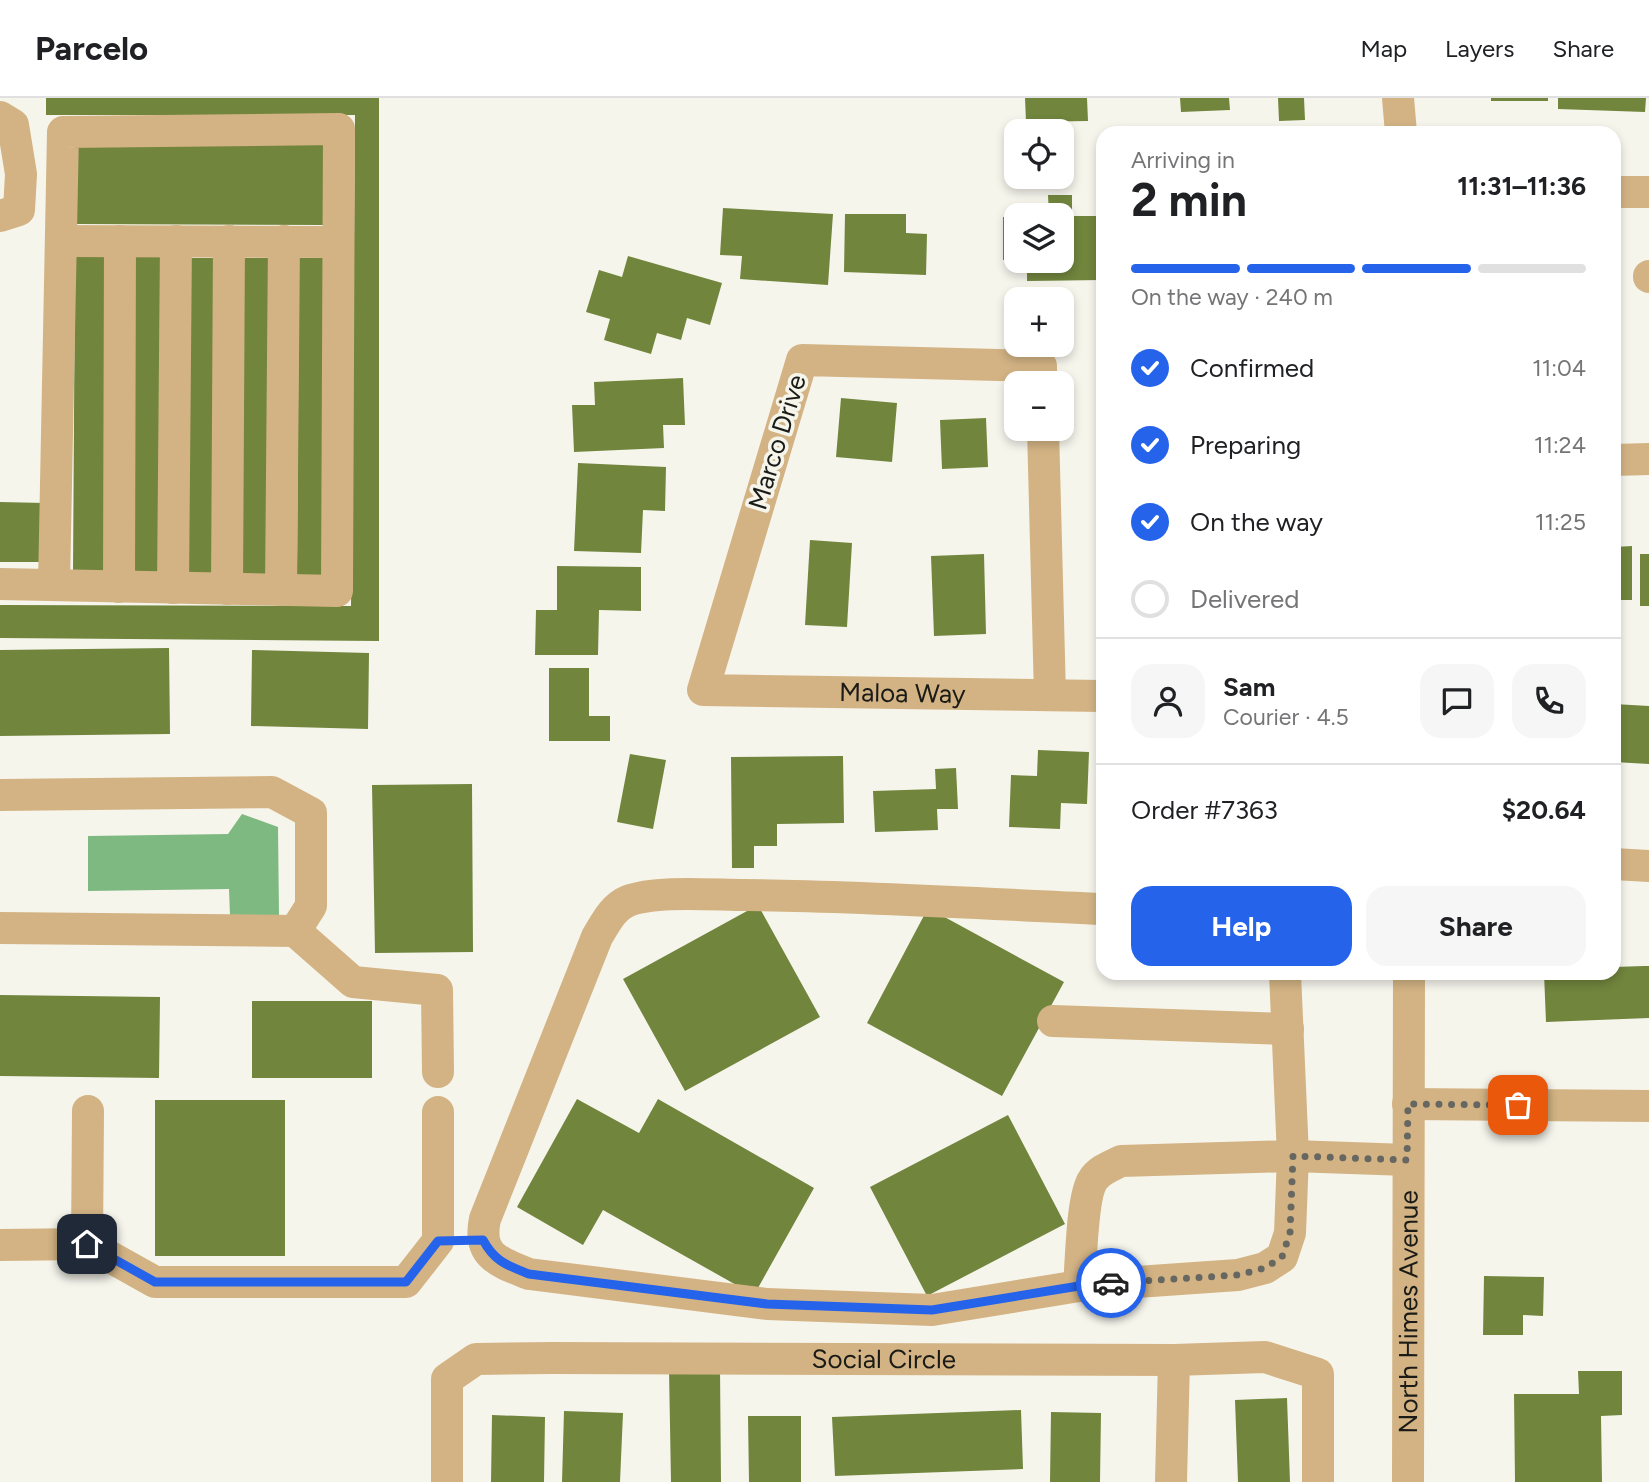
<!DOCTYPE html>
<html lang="en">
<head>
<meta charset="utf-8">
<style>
  body { margin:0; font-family:Figtree,sans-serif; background:#f6f6f6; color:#202124; height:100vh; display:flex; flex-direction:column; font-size:26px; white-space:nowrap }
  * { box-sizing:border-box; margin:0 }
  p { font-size:23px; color:#757577 }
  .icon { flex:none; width:38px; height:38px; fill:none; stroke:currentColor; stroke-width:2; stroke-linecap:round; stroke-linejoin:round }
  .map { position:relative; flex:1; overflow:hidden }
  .details { position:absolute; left:1096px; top:28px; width:525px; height:854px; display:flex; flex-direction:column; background:#fff; border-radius:21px; box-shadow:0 4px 10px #0003 }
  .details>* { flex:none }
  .controls { position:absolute; left:1004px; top:21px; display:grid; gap:14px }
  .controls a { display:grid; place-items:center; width:70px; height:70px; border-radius:14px; background:#fff; box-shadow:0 4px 10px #0003; font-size:35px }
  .pin { position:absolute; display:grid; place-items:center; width:60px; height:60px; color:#fff; margin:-30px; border-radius:14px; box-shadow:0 4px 10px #0006 }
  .courier { position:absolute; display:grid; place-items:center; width:70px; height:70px; margin:-35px; border:5px solid #2563eb; border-radius:50%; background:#fff; color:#222; box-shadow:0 2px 9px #0007 }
  .summary em { font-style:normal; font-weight:700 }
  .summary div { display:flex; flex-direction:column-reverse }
  .summary { display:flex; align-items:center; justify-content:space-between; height:119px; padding:0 35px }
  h1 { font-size:46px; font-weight:700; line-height:52px }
  .bar { display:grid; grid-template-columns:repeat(4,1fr); gap:10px 7px; align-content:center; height:84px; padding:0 35px }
  .bar i { height:9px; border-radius:5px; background:#e0e0e0 }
  .bar .on { background:#2563eb }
  .bar p { grid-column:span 4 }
  .line { display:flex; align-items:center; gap:18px; padding:0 35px; border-top:2px solid #e0e0e0 }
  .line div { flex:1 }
  .round { display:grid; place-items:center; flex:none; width:74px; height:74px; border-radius:21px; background:#f6f6f6 }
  ol { padding:0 35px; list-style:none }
  li { display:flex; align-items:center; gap:21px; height:77px }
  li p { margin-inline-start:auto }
  li .icon { padding:7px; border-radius:50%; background:#2563eb; color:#fff; stroke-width:4 }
  li:last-child { color:#757577 }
  li i { width:38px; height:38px; border:4px solid #e0e0e0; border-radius:50% }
  .button { display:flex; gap:14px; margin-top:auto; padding:14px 35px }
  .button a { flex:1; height:80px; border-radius:21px; background:#2563eb; color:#fff; font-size:28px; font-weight:700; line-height:80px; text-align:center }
  .button a+a { background:#f6f6f6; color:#202124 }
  header { display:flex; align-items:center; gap:42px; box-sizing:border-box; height:98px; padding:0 35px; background:#fff; border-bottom:2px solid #e0e0e0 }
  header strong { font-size:33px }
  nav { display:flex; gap:38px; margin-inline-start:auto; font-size:24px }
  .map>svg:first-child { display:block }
  .water { fill:#7eb981 }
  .building { fill:#71853d }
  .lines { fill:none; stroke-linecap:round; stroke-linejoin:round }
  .minor { stroke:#d3b384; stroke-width:32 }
  .done { stroke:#676762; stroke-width:7; stroke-dasharray:0 12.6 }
  .route { stroke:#2563eb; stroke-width:9 }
  .labels { text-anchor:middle; stroke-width:7; stroke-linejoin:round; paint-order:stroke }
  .street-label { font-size:26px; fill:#1a1a17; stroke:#f6f5ec }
</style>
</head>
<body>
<header>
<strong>Parcelo</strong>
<nav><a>Map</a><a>Layers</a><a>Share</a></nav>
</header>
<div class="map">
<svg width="1649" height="1384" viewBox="0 0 1649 1384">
  <rect width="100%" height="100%" fill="#f6f5ec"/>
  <path class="water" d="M242 716 278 729 279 818H230L229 791 88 793V738L228 736Z"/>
  <path class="building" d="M46 0H379V543L0 540V507L351 508 355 17H46Z
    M1025 0H1087L1088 23 1026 24Z
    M1180 0H1229L1230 12 1181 14Z
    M1278 0H1304L1305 22 1279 23Z
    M1491 0H1548V3H1491Z
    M1558 0H1646L1645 14 1558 11Z
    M75 46 326 47V127L75 126Z
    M1048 97H1072V118H1102V182L1027 183V163H1062V117H1049Z
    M723 110 833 116 828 187 740 181 742 158 720 157Z
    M845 116H906V135L927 136 926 177 844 174Z
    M1003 119H1017V162H1003Z
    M628 158 722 185 710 227 687 220 681 242 657 235 651 256 604 242 610 221 586 214 599 172 622 179Z
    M75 159H106L104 477H73Z
    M134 159H161L159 477H132Z
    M188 160H217L213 477H184Z
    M243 160H272L270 477H242Z
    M299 160H326L325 477H297Z
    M683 280 685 327H663L664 350 574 354 572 307H595L594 284Z
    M841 300 897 305 892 364 836 359Z
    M986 320 988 369 942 371 940 322Z
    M578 365 666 369 665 413 643 412 641 455 574 453Z
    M0 404 45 405V464H0Z
    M810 442 852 445 847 529 805 527Z
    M1632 448V502H1614V449Z
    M984 456 986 536 934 538 931 458Z
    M1640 456H1649V508H1640Z
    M557 468 641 469V513L599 512 598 557H535L536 512H557Z
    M169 550 170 636 0 638V552Z
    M252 552 369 555 368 631 251 628Z
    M549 570H589V618H610V643H549Z
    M1614 606 1649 608V666L1614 664Z
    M1038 652 1089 654 1087 706 1061 705 1060 731 1009 729 1011 677 1037 678Z
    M630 656 666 662 653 731 617 724Z
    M843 658 844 725 777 726V748H754V770H732L731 659Z
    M956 670 958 711H937L938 732 875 734 873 693 936 691 935 671Z
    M472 686 473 854 375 855 372 687Z
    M758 807 820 919 685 993 623 881Z
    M928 810 1064 884 1002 998 867 925Z
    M1644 868H1649V920L1546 924 1544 875H1614V869Z
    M0 897 160 899 159 980 0 978Z
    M252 903H372V980H252Z
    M577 1001 639 1035 658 1001 814 1090 754 1197 603 1112 583 1147 517 1109Z
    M155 1002H285V1158H155Z
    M1008 1017 1065 1126 927 1198 870 1089Z
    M1484 1178 1544 1179 1543 1218 1523 1217V1237H1483Z
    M720 1270 721 1384H671L669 1271Z
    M1578 1273H1622V1317L1601 1318 1602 1384H1515L1514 1296H1579Z
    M1287 1300 1290 1384H1238L1235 1302Z
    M1021 1312 1023 1371 835 1378 832 1319Z
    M564 1313 623 1315 620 1384H562Z
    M1051 1314 1101 1315 1100 1384H1050Z
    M492 1317 545 1319 544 1384H491Z
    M748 1318H801V1384H749Z"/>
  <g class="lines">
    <g class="minor">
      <path d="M1398 0 1401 35"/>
      <path d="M0 19 13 27 21 76 19 112 0 118"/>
      <path d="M1614 94H1649"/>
      <path d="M61 143 338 144"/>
      <path d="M1649 178V179"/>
      <path id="s1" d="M1041 285V268L802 262 703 592 1102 598"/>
      <path d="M1043 331 1050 597"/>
      <path d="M1614 362 1649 361"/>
      <path d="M0 486 337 493 339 31 63 34 54 487"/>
      <path d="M119 489 120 143"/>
      <path d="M173 490 176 143"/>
      <path d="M227 491 229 143"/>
      <path d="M281 492 284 143"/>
      <path d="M0 697 272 694 311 715V808L295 833 0 830"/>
      <path d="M1614 766 1649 768"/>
      <path d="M1102 811C983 806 864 798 745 797 714 797 656 792 628 803 613 809 605 826 597 839L485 1121C477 1158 499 1164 529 1176L767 1206 932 1212 1079 1188 1238 1177 1265 1170 1282 1159 1290 1135 1293 1058 1285 875"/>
      <path d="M295 833 353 884 437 892 438 974"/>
      <path d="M1053 923 1288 931"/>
      <path d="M1408 1006 1649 1008"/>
      <path d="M87 1146 88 1013"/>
      <path d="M0 1147 87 1146 155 1184H406L438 1143V1014"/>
      <path d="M1079 1188C1081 1165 1082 1097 1093 1082 1099 1072 1111 1068 1121 1063L1293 1058 1407 1062"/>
      <path id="s2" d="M447 1384V1281L476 1261 551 1260 1174 1262 1265 1259 1318 1276V1384"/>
      <path d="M1171 1384 1174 1262"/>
      <path id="s3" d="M1408 1384 1409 875"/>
    </g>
  </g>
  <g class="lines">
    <path class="done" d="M1111 1185 1238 1177 1265 1170 1282 1159 1290 1135 1293 1058 1407 1062 1408 1006 1518 1007"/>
    <path class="route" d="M87 1146 155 1184H406L438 1143 483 1142C495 1164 507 1167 529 1176L767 1206 932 1212 1079 1188 1111 1185"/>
  </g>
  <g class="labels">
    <g class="street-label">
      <text transform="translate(777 344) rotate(-73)" y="9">Marco Drive</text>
      <text dy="9" stroke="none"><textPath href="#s1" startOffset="800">Maloa Way</textPath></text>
      <text dy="9" stroke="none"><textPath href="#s3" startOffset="170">North Himes Avenue</textPath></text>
      <text dy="9" stroke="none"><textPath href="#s2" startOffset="546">Social Circle</textPath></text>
    </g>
  </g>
</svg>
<div class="controls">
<a><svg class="icon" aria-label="locate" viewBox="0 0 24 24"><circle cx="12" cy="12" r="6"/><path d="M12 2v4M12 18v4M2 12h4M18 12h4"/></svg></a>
<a><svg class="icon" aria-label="layers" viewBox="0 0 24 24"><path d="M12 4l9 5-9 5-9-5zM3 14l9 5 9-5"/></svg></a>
<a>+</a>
<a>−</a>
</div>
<div class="pin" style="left:1518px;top:1007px;background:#ea580c"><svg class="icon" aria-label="bag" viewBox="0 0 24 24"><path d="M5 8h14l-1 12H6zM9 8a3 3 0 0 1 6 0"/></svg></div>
<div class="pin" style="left:87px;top:1146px;background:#1f2937"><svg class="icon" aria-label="home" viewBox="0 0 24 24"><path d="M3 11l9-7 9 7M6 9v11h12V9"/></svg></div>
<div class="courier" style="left:1111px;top:1185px"><svg class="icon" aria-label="car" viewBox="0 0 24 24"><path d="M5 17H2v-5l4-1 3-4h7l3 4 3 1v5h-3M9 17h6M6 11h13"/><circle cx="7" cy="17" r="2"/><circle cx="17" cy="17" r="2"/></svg></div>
<section class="details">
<div class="summary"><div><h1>2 min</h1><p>Arriving in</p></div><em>11:31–11:36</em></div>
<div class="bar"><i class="on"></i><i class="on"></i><i class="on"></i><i></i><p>On the way · 240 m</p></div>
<ol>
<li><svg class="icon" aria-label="check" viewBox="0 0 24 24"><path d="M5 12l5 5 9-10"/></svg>Confirmed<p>11:04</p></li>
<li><svg class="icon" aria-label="check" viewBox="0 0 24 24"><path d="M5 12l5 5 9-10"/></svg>Preparing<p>11:24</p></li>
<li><svg class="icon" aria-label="check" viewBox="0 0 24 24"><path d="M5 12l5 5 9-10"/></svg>On the way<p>11:25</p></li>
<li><i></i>Delivered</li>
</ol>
<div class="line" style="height:126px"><a class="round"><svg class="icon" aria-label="person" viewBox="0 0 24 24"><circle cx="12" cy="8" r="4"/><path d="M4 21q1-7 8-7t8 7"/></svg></a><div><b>Sam</b><p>Courier · 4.5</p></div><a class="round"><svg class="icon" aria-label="chat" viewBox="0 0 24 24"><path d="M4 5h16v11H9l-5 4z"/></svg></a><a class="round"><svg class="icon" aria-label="phone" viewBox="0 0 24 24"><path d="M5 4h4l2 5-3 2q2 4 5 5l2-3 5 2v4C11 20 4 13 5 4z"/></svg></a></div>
<div class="line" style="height:91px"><div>Order #7363</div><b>$20.64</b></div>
<div class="button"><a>Help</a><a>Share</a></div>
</section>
</div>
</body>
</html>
